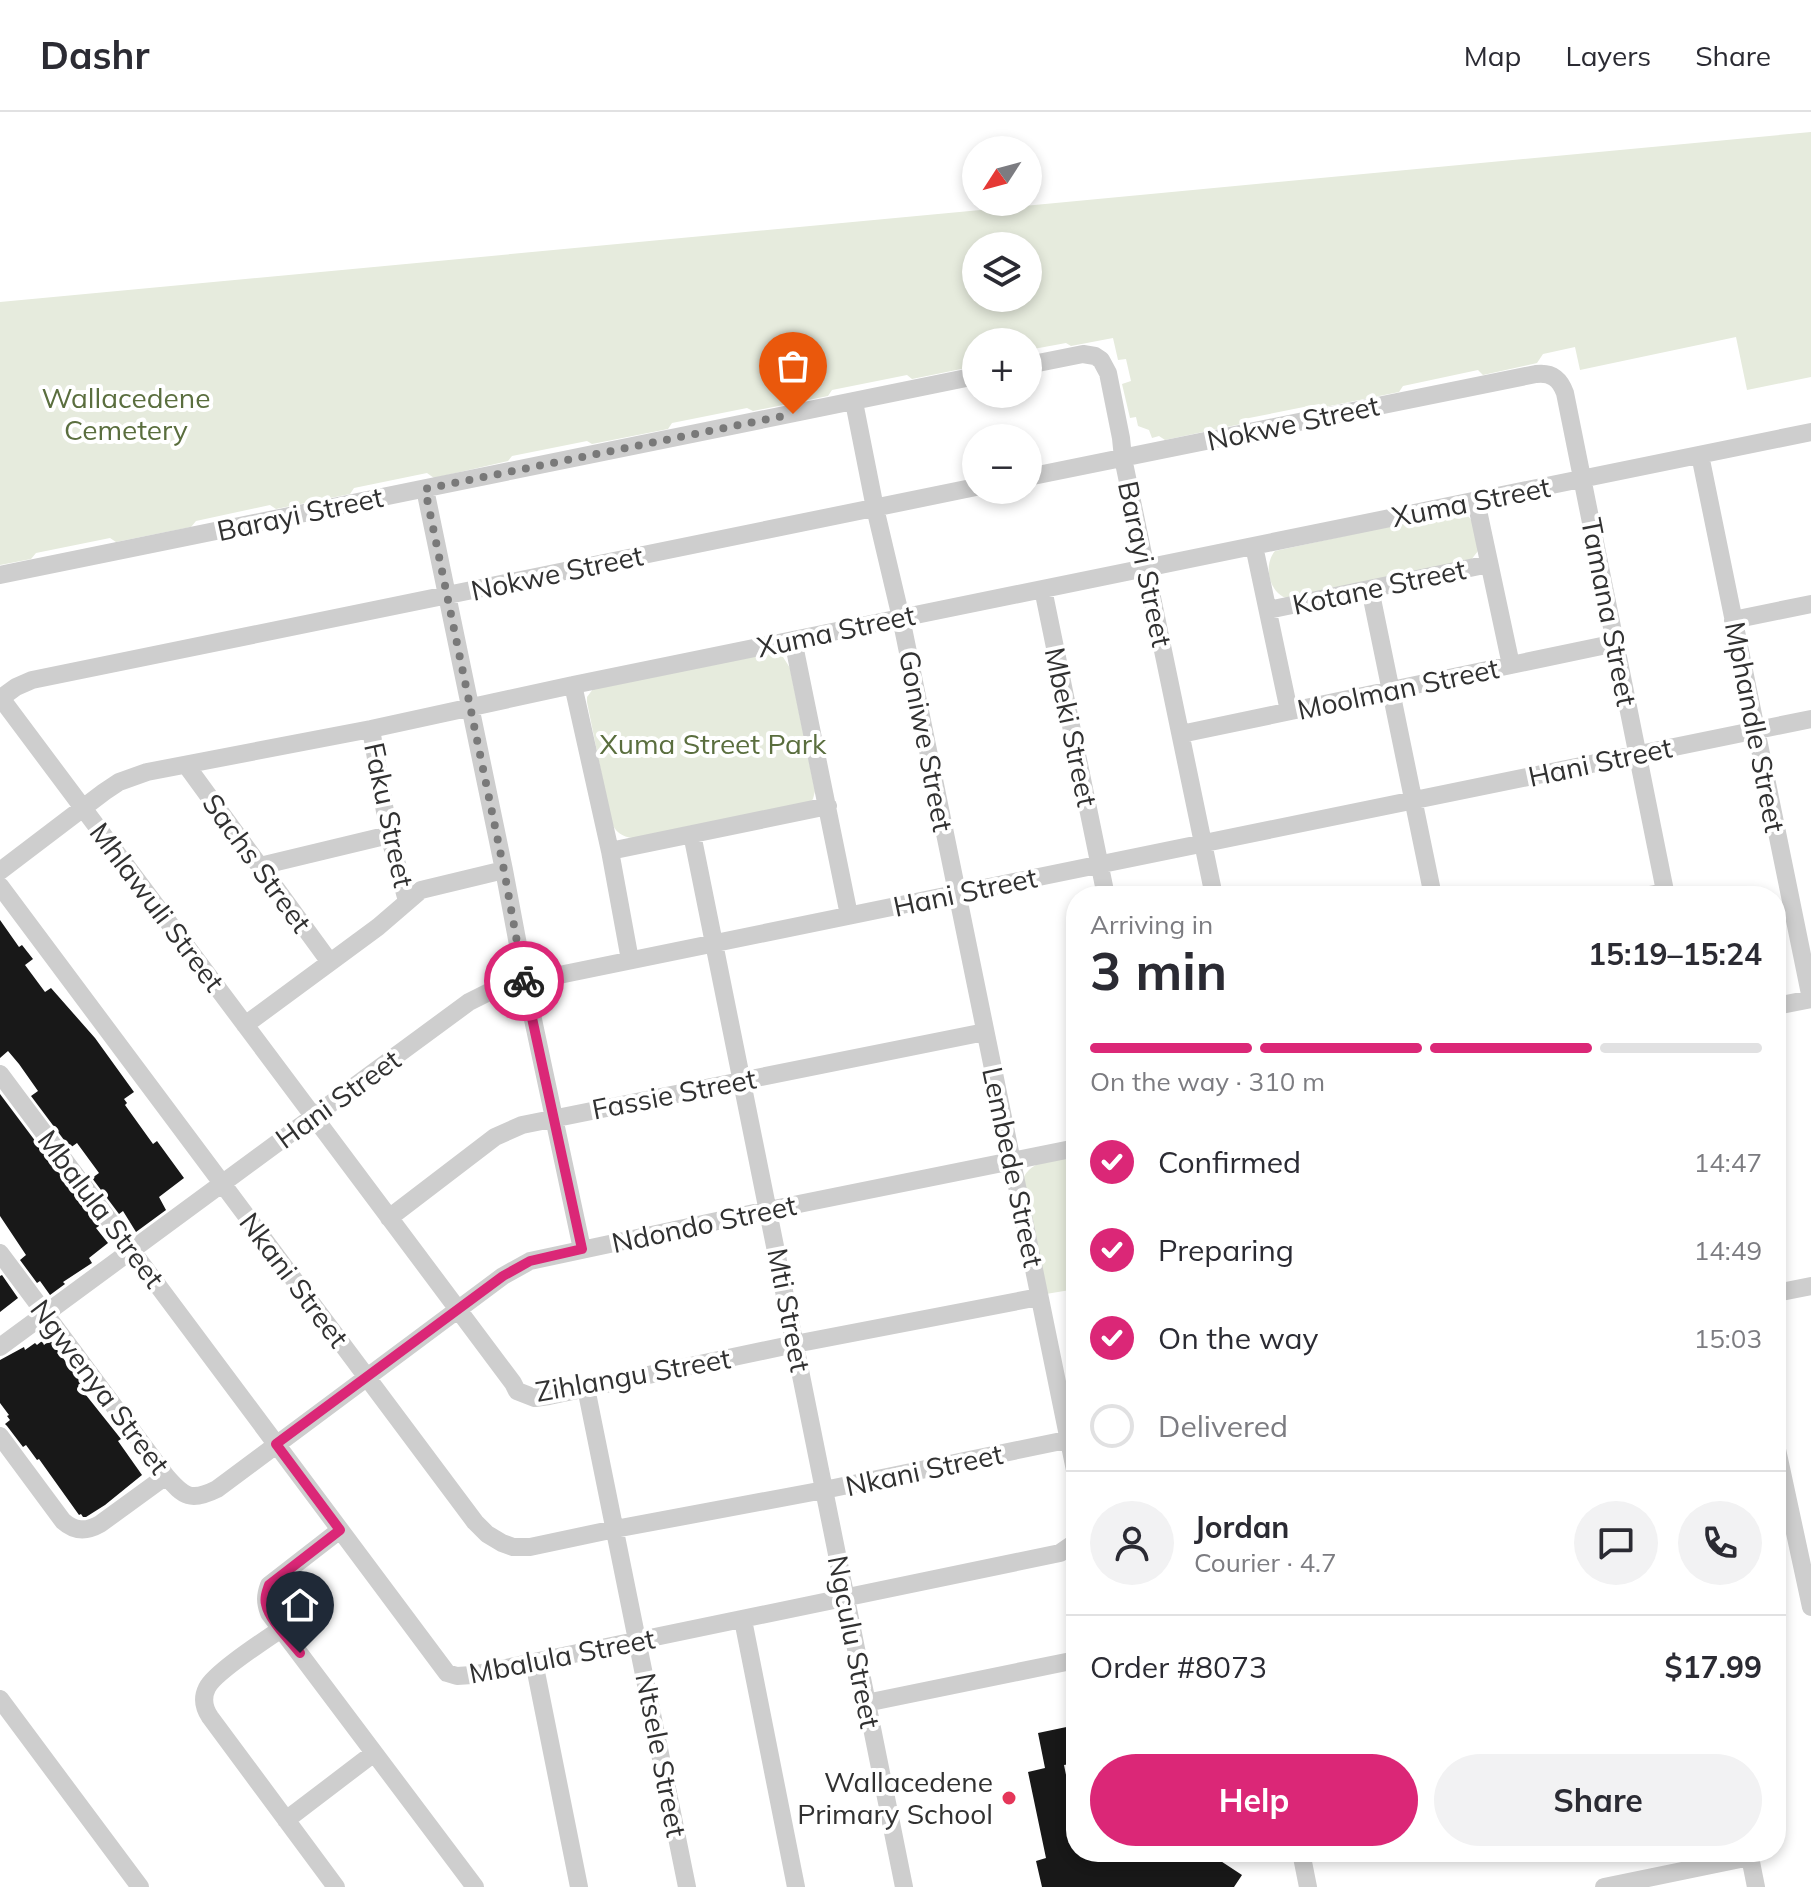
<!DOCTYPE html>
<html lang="en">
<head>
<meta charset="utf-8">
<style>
  body { margin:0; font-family:Mulish,sans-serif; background:#f2f2f3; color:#2b2b33; height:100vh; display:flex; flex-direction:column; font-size:30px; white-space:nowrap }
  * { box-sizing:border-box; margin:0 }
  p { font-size:26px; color:#7c7c81 }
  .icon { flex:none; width:44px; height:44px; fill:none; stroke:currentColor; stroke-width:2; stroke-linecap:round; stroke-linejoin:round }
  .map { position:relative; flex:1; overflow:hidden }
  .details { position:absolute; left:1066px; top:774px; width:720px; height:976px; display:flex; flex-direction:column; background:#fff; border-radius:32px; box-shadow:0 4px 12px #0003 }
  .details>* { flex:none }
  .needle { width:52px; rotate:234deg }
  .fabs { position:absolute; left:962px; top:24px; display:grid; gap:16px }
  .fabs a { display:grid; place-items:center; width:80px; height:80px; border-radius:50%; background:#fff; box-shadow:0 4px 12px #0003; font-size:40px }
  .pin { position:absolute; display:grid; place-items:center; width:68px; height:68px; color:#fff; margin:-82px -34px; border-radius:50% 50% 50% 0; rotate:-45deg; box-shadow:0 0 8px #0007 }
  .pin .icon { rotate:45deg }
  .courier { position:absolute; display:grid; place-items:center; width:80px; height:80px; margin:-40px; border:6px solid #db2777; border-radius:50%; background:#fff; color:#222; box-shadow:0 2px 10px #0007 }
  .summary em { font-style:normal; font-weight:700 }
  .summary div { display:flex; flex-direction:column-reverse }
  .summary { display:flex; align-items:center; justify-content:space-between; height:136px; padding:0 24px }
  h1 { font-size:52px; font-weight:700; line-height:60px }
  .bar { display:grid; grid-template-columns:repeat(4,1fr); gap:12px 8px; align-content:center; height:96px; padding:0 24px }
  .bar i { height:10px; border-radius:6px; background:#e1e1e2 }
  .bar .selected { background:#db2777 }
  .bar p { grid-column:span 4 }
  .line { display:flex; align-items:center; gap:20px; padding:0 24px; border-top:2px solid #e1e1e2 }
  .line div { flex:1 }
  .round { display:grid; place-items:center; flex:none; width:84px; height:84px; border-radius:42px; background:#f2f2f3 }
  ol { padding:0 24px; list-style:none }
  li { display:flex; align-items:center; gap:24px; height:88px }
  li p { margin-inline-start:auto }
  li .icon { padding:8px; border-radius:50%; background:#db2777; color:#fff; stroke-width:4 }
  li:last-child { color:#7c7c81 }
  li i { width:44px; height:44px; border:4px solid #e1e1e2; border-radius:50% }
  .action { display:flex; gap:16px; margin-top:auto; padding:16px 24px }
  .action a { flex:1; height:92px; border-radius:48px; background:#db2777; color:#fff; font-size:32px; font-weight:700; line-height:92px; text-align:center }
  .action a+a { background:#f2f2f3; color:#2b2b33 }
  header { display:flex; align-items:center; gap:48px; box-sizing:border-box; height:112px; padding:0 40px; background:#fff; border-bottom:2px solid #e1e1e2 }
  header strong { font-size:38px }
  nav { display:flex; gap:44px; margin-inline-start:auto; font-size:28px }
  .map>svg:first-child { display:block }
  .green { fill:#e6ebdd; fill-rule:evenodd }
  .building { fill:#181818 }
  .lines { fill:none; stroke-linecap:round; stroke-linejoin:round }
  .street { stroke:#cecece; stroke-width:18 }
  .done { stroke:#797979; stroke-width:8; stroke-dasharray:0 14.4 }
  .route { stroke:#db2777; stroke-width:10 }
  .poi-dot { fill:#e53659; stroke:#fff; stroke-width:3 }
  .labels { text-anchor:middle; stroke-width:8; stroke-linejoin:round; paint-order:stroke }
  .park-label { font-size:28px; fill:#5a6e3e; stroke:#fff }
  .street-label { font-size:28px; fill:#313131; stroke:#fff }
  .poi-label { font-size:28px; fill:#313131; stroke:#fff; text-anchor:end }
</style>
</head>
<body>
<header>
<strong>Dashr</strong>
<nav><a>Map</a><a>Layers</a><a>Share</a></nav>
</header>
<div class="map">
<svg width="1811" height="1775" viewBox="0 0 1811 1775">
  <rect width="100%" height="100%" fill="#fff"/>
  <path class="green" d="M1811 20V265L1747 278 1736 225 1580 258 1575 235 1543 242 1537 251 1483 263 1478 258 1403 274 1399 280 1325 295 1319 292 1244 307 1241 312 1165 328 1159 324 1152 326 1149 318 1138 314 1136 305 1130 306 1122 272 1131 269 1126 247 1118 248 1113 226 1071 234 1066 231 1028 238V230H976V254L912 267 907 263 832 278 828 284 753 299 747 296 672 311 668 317 592 332 587 329 512 344 508 349 434 366 427 361 354 376 350 382 276 397 270 393 196 409 191 415 116 430 110 426 36 441 31 447 0 453V190ZM976 134H1028V186H976Z
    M1460 399C1477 406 1475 422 1478 439L1471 448 1286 486C1269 480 1263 453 1275 439Z
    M770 541 783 545 790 556 815 679 813 687 809 691 633 726C622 725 615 720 611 709L587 590V585L593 577Z
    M1076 1044V1177L1046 1182 1023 1067C1031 1047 1057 1048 1076 1044Z"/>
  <path class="building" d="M0 808 19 835 22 833 33 847 25 853 45 880 51 876 95 926 134 980 124 987 127 991 125 993 153 1032 157 1029 184 1066 159 1085 166 1098 136 1120 123 1099 119 1102 92 1066 99 1061 77 1031 70 1036 31 984 38 979 19 952 8 939 0 946Z
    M0 982 99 1114 96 1116 108 1131 89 1146 92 1151 63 1170 65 1172 50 1183 40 1169 37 1171 20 1148 26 1143 0 1104Z
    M2 1163 18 1186 0 1200V1164Z
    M50 1228 81 1271 78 1273 121 1327 118 1329 142 1363 105 1393 86 1405H83L81 1402 79 1403 39 1347 37 1348 26 1333 23 1335 7 1314 5 1312 10 1308 7 1304 9 1303 0 1291V1248L24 1235 25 1238 35 1231 37 1233 42 1229 44 1233Z
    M1076 1613V1651L1064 1653 1076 1712V1740H1207L1242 1763 1234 1775H1042L1036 1749 1046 1746 1028 1660 1045 1656 1038 1621Z"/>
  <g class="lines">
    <path class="street" d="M1028 253 1083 242 1095 244 1101 248 1108 261 1121 326 1123 346 1214 784
      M854 290 875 396 901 506 1076 1363
      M1700 343 1811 887
      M1028 365 1536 262C1551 260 1560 267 1565 281L1666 784
      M425 377 504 758 525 870 582 1137
      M1476 389 1511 553
      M1254 434 1289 599
      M0 463 976 264
      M1043 477 1106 784
      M1370 477 1433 784
      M1268 498 1489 452
      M1733 508 1811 492
      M793 528 849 803
      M573 573 610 739 630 848
      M0 585 513 1271 517 1279 535 1286 549 1284 795 1232 1039 1185
      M1 586 16 575 32 568 976 375
      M371 617 389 723 407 789
      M1181 622 1616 531
      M186 653 329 849
      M692 722C765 1072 832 1424 904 1775
      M610 739 828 694
      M260 754 389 723
      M0 759 104 680 119 670 147 660 371 617 573 573 1811 320
      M0 774 475 1410 487 1422 502 1431 513 1435H530L615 1417 824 1378 1076 1326
      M1644 784 1665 780
      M1776 894 1811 887
      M245 913 378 815 421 778 504 758
      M0 962 447 1561 457 1564 472 1563 1060 1441 1076 1430
      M389 1106 495 1025 522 1013 985 920
      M0 1141 166 1364C184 1385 191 1390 217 1377L503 1164 530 1149 769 1098 1076 1036
      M1776 1181 1811 1174
      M0 1235 469 890 491 879 525 870 1811 607
      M586 1276 687 1775
      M0 1324 63 1409C74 1419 86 1420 100 1412L166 1364
      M1776 1333 1811 1495
      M340 1418 269 1473C265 1484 265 1490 269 1501L475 1775
      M743 1508 796 1775
      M281 1517C265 1528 214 1561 207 1576 202 1586 204 1596 210 1605L336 1775
      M534 1550 579 1775
      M0 1587 140 1775
      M866 1591 1076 1548
      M286 1708 374 1641
      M1301 1740 1308 1775
      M1749 1740 1756 1775
      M1604 1775 1750 1745"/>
  </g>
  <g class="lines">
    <path class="done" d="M524 869 504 758 425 377 793 302"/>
    <path class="route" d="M300 1541C290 1528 269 1508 266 1492 264 1485 267 1479 269 1473L340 1418 276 1332 503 1164 530 1149 582 1137 524 869"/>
  </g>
  <circle class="poi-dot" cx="1009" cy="1686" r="8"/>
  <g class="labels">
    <g class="park-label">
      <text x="126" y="296">Wallacedene<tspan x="126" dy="32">Cemetery</tspan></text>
      <text x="713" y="642">Xuma Street Park</text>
    </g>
    <g class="street-label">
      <text transform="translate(1293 311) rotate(-12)" y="10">Nokwe Street</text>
      <text transform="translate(1471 390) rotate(-11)" y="10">Xuma Street</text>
      <text transform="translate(300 402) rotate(-12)" y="10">Barayi Street</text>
      <text transform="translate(1145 452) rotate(78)" y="10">Barayi Street</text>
      <text transform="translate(557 461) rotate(-12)" y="10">Nokwe Street</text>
      <text transform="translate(1379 475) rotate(-12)" y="10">Kotane Street</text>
      <text transform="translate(1609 500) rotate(79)" y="10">Tamana Street</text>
      <text transform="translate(836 519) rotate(-12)" y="10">Xuma Street</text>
      <text transform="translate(1398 577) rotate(-12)" y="10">Moolman Street</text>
      <text transform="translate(1071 615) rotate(78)" y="10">Mbeki Street</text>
      <text transform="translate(1755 615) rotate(79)" y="10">Mphandle Street</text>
      <text transform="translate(926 629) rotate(79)" y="10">Goniwe Street</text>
      <text transform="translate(1600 650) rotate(-12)" y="10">Hani Street</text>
      <text transform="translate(389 703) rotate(78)" y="10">Faku Street</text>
      <text transform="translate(257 751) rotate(54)" y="10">Sachs Street</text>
      <text transform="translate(965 780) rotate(-12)" y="10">Hani Street</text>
      <text transform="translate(157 795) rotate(53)" y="10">Mhlawuli Street</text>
      <text transform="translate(674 982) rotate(-11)" y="10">Fassie Street</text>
      <text transform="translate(338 987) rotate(-36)" y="10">Hani Street</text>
      <text transform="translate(1013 1055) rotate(78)" y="10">Lembede Street</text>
      <text transform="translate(101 1097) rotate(53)" y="10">Mbalula Street</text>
      <text transform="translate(704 1112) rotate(-12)" y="10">Ndondo Street</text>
      <text transform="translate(294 1168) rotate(53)" y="10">Nkani Street</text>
      <text transform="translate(789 1198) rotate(79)" y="10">Mti Street</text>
      <text transform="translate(633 1263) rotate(-10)" y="10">Zihlangu Street</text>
      <text transform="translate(100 1275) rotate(53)" y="10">Ngwenya Street</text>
      <text transform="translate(924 1358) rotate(-12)" y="10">Nkani Street</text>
      <text transform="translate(854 1530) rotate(79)" y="10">Ngculu Street</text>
      <text transform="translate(562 1544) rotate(-11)" y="10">Mbalula Street</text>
      <text transform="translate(661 1643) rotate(79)" y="10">Ntsele Street</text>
    </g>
    <g class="poi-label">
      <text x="993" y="1680">Wallacedene<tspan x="993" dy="32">Primary School</tspan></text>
    </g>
  </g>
</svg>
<div class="fabs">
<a><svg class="needle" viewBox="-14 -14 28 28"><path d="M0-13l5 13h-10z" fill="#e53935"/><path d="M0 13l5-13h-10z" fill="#7c7c81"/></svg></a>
<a><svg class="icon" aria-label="layers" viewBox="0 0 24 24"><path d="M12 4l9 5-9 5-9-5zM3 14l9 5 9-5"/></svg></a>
<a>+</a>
<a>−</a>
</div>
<div class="pin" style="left:793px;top:302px;background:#ea580c"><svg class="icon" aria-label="bag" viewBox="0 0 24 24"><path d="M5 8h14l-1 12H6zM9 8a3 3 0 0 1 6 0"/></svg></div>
<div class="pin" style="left:300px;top:1541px;background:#1f2937"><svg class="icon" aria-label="home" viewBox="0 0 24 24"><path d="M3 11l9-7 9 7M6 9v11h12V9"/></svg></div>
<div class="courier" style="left:524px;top:869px"><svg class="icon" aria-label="bike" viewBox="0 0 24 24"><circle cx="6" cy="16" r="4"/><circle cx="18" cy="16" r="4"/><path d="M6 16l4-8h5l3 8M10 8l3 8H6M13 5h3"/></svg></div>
<section class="details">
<div class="summary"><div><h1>3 min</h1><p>Arriving in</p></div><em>15:19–15:24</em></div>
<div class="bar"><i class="selected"></i><i class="selected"></i><i class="selected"></i><i></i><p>On the way · 310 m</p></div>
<ol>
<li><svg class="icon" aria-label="check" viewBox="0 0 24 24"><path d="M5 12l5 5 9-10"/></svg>Confirmed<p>14:47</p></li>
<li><svg class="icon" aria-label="check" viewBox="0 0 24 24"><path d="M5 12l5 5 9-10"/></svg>Preparing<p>14:49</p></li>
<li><svg class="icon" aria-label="check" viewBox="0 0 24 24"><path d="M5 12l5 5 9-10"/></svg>On the way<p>15:03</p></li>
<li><i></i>Delivered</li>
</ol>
<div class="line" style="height:144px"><a class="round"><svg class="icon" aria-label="person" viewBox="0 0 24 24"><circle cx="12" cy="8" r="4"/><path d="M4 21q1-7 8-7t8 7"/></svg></a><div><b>Jordan</b><p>Courier · 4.7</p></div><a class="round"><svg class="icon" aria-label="chat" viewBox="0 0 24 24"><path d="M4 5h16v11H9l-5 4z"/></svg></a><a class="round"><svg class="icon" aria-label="phone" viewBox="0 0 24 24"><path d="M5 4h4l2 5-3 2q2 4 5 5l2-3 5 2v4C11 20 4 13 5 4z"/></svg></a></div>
<div class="line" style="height:104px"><div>Order #8073</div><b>$17.99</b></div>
<div class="action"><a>Help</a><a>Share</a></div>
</section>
</div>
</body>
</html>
